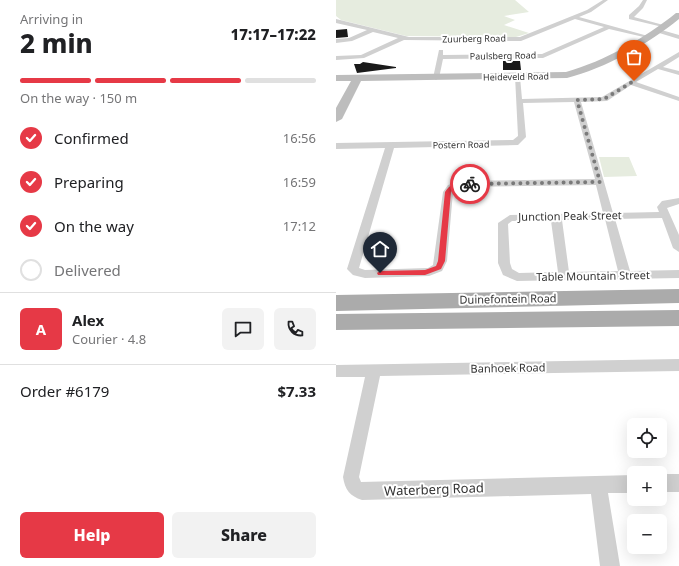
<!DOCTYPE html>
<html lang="en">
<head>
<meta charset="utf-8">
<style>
  body { margin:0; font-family:"Noto Sans",sans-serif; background:#f2f2f2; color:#202124; height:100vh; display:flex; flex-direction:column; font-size:15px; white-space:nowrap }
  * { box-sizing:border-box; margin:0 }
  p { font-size:13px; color:#757577 }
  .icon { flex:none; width:22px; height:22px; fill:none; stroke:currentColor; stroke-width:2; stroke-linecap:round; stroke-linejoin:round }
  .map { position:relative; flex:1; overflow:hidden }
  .sheet { display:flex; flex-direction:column; background:#fff; width:336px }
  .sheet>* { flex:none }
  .buttons { position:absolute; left:291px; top:418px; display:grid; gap:8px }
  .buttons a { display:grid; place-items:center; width:40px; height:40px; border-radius:6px; background:#fff; box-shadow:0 4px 16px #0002; font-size:20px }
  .pin { position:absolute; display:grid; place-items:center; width:34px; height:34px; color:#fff; margin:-41px -17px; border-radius:50% 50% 50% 0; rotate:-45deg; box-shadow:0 0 4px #0007 }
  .pin .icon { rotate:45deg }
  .courier { position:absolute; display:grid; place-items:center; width:40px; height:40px; margin:-20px; border:3px solid #e63946; border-radius:50%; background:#fff; color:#222; box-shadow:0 1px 5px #0007 }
  .summary em { font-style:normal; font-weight:800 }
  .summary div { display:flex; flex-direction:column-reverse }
  .summary { display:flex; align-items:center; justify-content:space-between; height:68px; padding:0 20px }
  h1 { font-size:26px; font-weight:800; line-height:30px }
  .bar { display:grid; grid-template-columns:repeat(4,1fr); gap:6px 4px; align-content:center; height:48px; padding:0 20px }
  .bar i { height:5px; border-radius:3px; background:#e0e0e0 }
  .bar .current { background:#e63946 }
  .bar p { grid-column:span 4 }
  .line { display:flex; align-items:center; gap:10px; padding:0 20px; border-top:1px solid #e0e0e0 }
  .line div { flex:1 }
  .round { display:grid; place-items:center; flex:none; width:42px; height:42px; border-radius:6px; background:#f2f2f2 }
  ol { padding:0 20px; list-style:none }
  li { display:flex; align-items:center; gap:12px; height:44px }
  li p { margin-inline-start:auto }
  li .icon { padding:4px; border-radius:50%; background:#e63946; color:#fff; stroke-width:4 }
  li:last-child { color:#757577 }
  li i { width:22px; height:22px; border:2px solid #e0e0e0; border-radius:50% }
  .button { display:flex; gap:8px; margin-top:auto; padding:8px 20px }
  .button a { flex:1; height:46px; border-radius:6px; background:#e63946; color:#fff; font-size:16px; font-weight:800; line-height:46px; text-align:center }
  .button a+a { background:#f2f2f2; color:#202124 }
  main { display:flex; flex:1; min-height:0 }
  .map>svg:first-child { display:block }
  .green { fill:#e6ecdf }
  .building { fill:#1a1a1a }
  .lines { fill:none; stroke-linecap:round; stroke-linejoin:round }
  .street { fill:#d0d0d0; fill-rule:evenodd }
  .secondary { fill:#bdbdbd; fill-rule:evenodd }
  .primary { fill:#ababab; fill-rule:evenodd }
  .route { fill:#e63946 }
  .done { stroke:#7a7a7a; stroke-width:4; stroke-dasharray:0 7.2 }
  .labels { text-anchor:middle; stroke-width:4; stroke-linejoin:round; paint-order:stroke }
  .far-street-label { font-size:9px; fill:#333; stroke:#fff }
  .street-label { font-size:11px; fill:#333; stroke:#fff }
  .near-street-label { font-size:13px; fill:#333; stroke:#fff }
</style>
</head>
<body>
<main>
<section class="sheet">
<div class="summary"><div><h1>2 min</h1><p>Arriving in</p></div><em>17:17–17:22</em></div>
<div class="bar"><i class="current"></i><i class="current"></i><i class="current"></i><i></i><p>On the way · 150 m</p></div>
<ol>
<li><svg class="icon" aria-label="check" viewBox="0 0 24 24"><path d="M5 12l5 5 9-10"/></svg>Confirmed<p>16:56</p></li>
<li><svg class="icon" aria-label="check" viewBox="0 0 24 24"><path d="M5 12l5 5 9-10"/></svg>Preparing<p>16:59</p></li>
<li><svg class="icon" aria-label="check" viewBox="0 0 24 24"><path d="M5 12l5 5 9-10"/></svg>On the way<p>17:12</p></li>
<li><i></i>Delivered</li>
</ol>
<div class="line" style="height:72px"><b class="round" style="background:#e63946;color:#fff">A</b><div><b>Alex</b><p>Courier · 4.8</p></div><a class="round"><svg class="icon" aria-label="chat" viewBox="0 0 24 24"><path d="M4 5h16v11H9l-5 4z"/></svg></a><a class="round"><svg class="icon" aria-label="phone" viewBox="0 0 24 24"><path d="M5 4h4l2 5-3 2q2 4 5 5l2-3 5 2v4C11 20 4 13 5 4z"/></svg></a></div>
<div class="line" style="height:52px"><div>Order #6179</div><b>$7.33</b></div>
<div class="button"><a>Help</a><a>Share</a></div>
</section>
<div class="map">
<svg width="343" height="566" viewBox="0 0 343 566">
  <rect width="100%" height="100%" fill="#fff"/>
  <path class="green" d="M0 0H179L193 12 168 16 179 20 168 25 193 33 180 37 70 36 5 20 0 16Z
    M263 157H293L301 176 268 177Z"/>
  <path class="building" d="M11 29 12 37 0 38V30Z
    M167 61H184L185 70H167Z
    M27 62 60 67V68L21 73 18 64H24Z"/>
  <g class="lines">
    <path class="street" d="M267 0H272L255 12 243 17 312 36V38L273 29 207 58 107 59 103 78 100 80 97 78 103 50H107V55L206 54 268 27 239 19 185 41 68 40 28 58 0 60V56L25 55 62 38 37 32 16 41 0 43V39L13 38 31 30 0 23V19L73 37H184L251 10Z
      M307 0H311L307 8 298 17 331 26V28L293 19V15L303 6Z
      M322 29 343 35V39L320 32Z
      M343 52V57L327 67 343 71V75L322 69 300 82 343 97V101L295 85 271 101 245 102 277 213 323 212 321 207 326 201 343 198V204L331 208 343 235V252L337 248 326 218 279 219 294 271 343 270V278L181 281 167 275 162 263V223L174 215 267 213 260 185 126 187 119 189 117 192 111 261 106 271 93 276 29 278 17 275 11 269 49 148 0 149V143L177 140 182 136 179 76 184 77 186 99 266 97ZM238 102 259 179 125 181 112 185 107 192 97 265 92 268 29 270 23 268 58 148 182 145 190 137 187 103ZM269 219 282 271 233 272 226 220ZM176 221H215L222 272 183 273 176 269 174 263 172 224Z
      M343 359V371L44 376 23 477 25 482 298 475V493H272L284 566H264L255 494 26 500C14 496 9 490 7 477L29 377H0V365Z
      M324 474H343V492H324Z"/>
    <path class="secondary" d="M340 13H343V19C314 43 268 69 231 78L25 81 6 119 0 122V108L15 81H0V75L230 72C269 61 309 38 340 13Z"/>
    <path class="primary" d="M343 289V303L0 311V295Z
      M343 310V326L0 330V314Z"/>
  </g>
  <path class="route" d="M134 183 136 185 119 186 115 192 109 261 105 269 89 275H42L41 273 44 271 89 270 100 266 102 261 109 192C115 182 123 183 134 183Z"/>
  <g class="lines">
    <path class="done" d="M134 184 264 182 241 100 268 99 298 81"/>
  </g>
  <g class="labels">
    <g class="far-street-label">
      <text transform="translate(138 39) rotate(-1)" y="3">Zuurberg Road</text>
      <text transform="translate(167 56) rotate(-1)" y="3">Paulsberg Road</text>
      <text transform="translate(180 77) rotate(-1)" y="3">Heideveld Road</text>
      <text transform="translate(125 145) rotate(-1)" y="3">Postern Road</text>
    </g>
    <g class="street-label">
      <text transform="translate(234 216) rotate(-1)" y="4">Junction Peak Street</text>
      <text transform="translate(257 276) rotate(-1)" y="4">Table Mountain Street</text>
      <text transform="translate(172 299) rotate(-1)" y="4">Duinefontein Road</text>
      <text transform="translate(172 368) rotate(-1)" y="4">Banhoek Road</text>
    </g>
    <g class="near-street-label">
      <text transform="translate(98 489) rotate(-2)" y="5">Waterberg Road</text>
    </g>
  </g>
</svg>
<div class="buttons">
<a><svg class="icon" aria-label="locate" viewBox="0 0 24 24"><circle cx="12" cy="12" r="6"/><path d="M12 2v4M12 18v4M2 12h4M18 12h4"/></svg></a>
<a>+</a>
<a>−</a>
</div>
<div class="pin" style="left:298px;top:81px;background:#ea580c"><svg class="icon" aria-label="bag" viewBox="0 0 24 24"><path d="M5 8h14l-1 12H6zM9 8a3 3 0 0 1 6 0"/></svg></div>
<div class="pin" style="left:44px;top:273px;background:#1f2937"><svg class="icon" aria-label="home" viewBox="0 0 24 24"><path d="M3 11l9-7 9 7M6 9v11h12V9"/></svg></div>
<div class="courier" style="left:134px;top:184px"><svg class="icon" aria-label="bike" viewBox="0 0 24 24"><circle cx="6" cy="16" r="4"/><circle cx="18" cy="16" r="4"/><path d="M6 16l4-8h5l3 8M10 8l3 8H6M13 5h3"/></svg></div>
</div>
</main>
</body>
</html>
